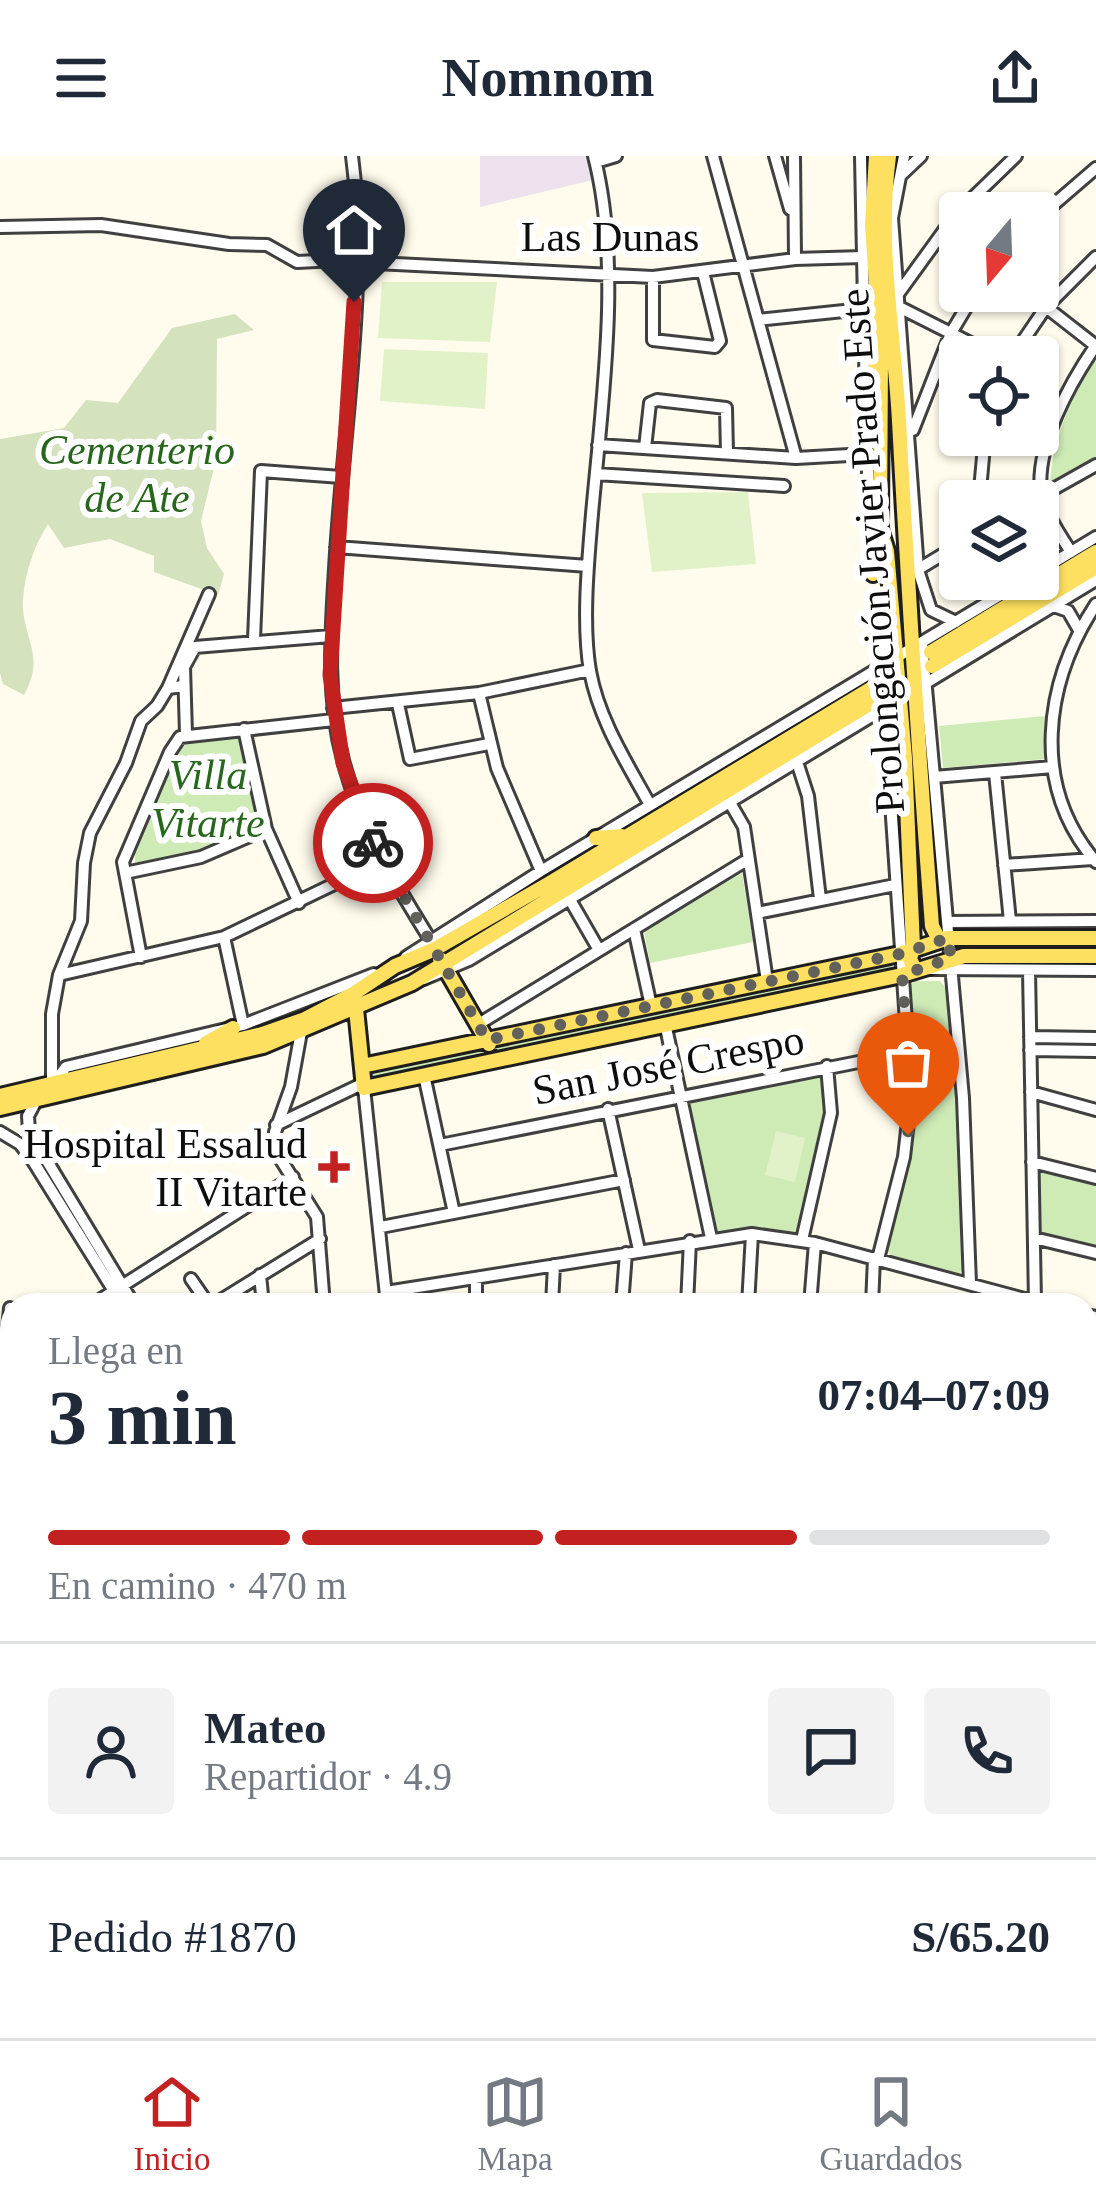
<!DOCTYPE html>
<html lang="es">
<head>
<meta charset="utf-8">
<style>
  body { margin:0; font-family:"Times New Roman",serif; background:#f2f2f3; color:#1f2937; height:100vh; display:flex; flex-direction:column; font-size:45px; white-space:nowrap }
  * { box-sizing:border-box; margin:0 }
  p { font-size:39px; color:#747a83 }
  .icon { flex:none; width:66px; height:66px; fill:none; stroke:currentColor; stroke-width:2; stroke-linecap:round; stroke-linejoin:round }
  .map { position:relative; flex:1; overflow:hidden }
  .side { position:absolute; left:0px; top:1137px; width:1098px; height:747px; display:flex; flex-direction:column; background:#fff; border-radius:36px 36px 0 0; box-shadow:0 3px 9px #0004 }
  .side>* { flex:none }
  .needle { width:78px; rotate:199deg }
  .tools { position:absolute; left:939px; top:36px; display:grid; gap:24px }
  .tools a { display:grid; place-items:center; width:120px; height:120px; border-radius:12px; background:#fff; box-shadow:0 3px 9px #0004; font-size:60px }
  .pin { position:absolute; display:grid; place-items:center; width:102px; height:102px; color:#fff; margin:-123px -51px; border-radius:50% 50% 50% 0; rotate:-45deg; box-shadow:0 0 12px #0007 }
  .pin .icon { rotate:45deg }
  .courier { position:absolute; display:grid; place-items:center; width:120px; height:120px; margin:-60px; border:9px solid #c22120; border-radius:50%; background:#fff; color:#222; box-shadow:0 3px 15px #0007 }
  .overview em { font-style:normal; font-weight:700 }
  .overview div { display:flex; flex-direction:column-reverse }
  .overview { display:flex; align-items:center; justify-content:space-between; height:204px; padding:0 48px }
  h1 { font-size:78px; font-weight:700; line-height:90px }
  .bar { display:grid; grid-template-columns:repeat(4,1fr); gap:18px 12px; align-content:center; height:144px; padding:0 48px }
  .bar i { height:15px; border-radius:9px; background:#e0e1e3 }
  .bar .on { background:#c22120 }
  .bar p { grid-column:span 4 }
  .line { display:flex; align-items:center; gap:30px; padding:0 48px; border-top:3px solid #e0e1e3 }
  .line div { flex:1 }
  .round { display:grid; place-items:center; flex:none; width:126px; height:126px; border-radius:12px; background:#f2f2f3 }
  header { display:flex; justify-content:space-between; align-items:center; height:156px; padding:0 48px; background:#fff; font-size:54px; font-weight:700 }
  .tabs { display:flex; justify-content:space-around; align-items:center; height:168px; border-top:3px solid #e0e1e3; background:#fff; font-size:33px; color:#747a83 }
  .tabs a { display:grid; justify-items:center; gap:6px }
  .tabs .on { color:#c22120 }
  .map>svg:first-child { display:block }
  .industrial { fill:#ece1ec }
  .green { fill:#ceebb6 }
  .cemetery { fill:#d4e2be }
  .pitch { fill:#e1f2c8 }
  .water { fill:#b0d9f8; stroke:#348ad2; stroke-width:3 }
  .lines { fill:none; stroke-linecap:round; stroke-linejoin:round }
  .major-tunnel { stroke:#dbd8cb; stroke-width:14; stroke-dasharray:14 7; stroke-linecap:butt }
  .minor-casing { stroke:#404040; stroke-width:16 }
  .major-casing { stroke:#1e1e1e; stroke-width:20 }
  .highway-casing { stroke:#1e1e1e; stroke-width:22 }
  .minor { stroke:#fff; stroke-width:10 }
  .major { stroke:#fde05f; stroke-width:14 }
  .highway { stroke:#faa751; stroke-width:16 }
  .rail-casing { stroke:#c22120; stroke-width:8 }
  .rail { stroke:#fff; stroke-width:3; stroke-dasharray:9; stroke-linecap:butt }
  .done { stroke:#62615b; stroke-width:12; stroke-dasharray:0 21.6 }
  .route { stroke:#c22120; stroke-width:15 }
  .poi-dot { fill:#c22120; stroke:#fff; stroke-width:4.5 }
  .labels { text-anchor:middle; stroke-width:12; stroke-linejoin:round; paint-order:stroke }
  .street-label { font-size:42px; fill:#0d0d0d; stroke:#fff }
  .park-label { font-size:42px; font-style:italic; fill:#27671b; stroke:#fff }
  .poi-label { font-size:42px; fill:#0d0d0d; stroke:#fff; text-anchor:end }
</style>
</head>
<body>
<header><svg class="icon" aria-label="menu" viewBox="0 0 24 24"><path d="M4 6h16M4 12h16M4 18h16"/></svg>Nomnom<svg class="icon" aria-label="share" viewBox="0 0 24 24"><path d="M12 15V3M7 8l5-5 5 5M5 13v7h14v-7"/></svg></header>
<div class="map">
<svg width="1096" height="1882" viewBox="0 0 1096 1882">
  <rect width="100%" height="100%" fill="#fffced"/>
  <path class="industrial" d="M480 0H587L593 24 480 51Z
    M1086 1359 1096 1360V1455L1086 1453Z
    M0 1835 12 1837V1872H90L92 1882H0Z"/>
  <path class="green" d="M1096 201V302L1050 330C1052 281 1072 241 1096 201Z
    M1045 560V603L943 612 939 570Z
    M240 578 260 671 202 695 135 711V699L178 592 188 583Z
    M742 717 753 786 650 807 644 775Z
    M888 807 892 809 890 816 501 898 495 892 497 888Z
    M915 825H940L949 836 966 1108 958 1120 892 1103 886 1091 916 950 909 830Z
    M481 891 485 901 374 924 369 917Z
    M822 917 826 960 800 1079 753 1072 714 1076 688 944Z
    M1038 1011 1096 1025V1092L1037 1078Z"/>
  <path class="cemetery" d="M235 158 254 174 217 183 216 303 201 365 207 392 224 418 218 439 154 416V400L110 383 64 392 48 368C34 389 25 417 23 443 21 482 47 498 24 539L3 528 0 517V283L64 272 86 244 118 247 172 172Z"/>
  <path class="pitch" d="M382 126H497L490 186 378 182Z
    M384 193 488 197 485 253 380 245Z
    M748 336 756 408 652 416 642 337Z
    M776 975 805 982 795 1026 765 1019Z"/>
  <path class="water" d="M0 1456 12 1461V1639L0 1638Z
    M1086 1815 1096 1819V1882H849L826 1872H1086Z"/>
  <g class="lines">
    <path class="major-tunnel" d="M877 529 921 502"/>
    <g class="minor-casing">
      <path id="minor" d="M352 0C369 127 342 283 335 413 331 477 326 541 343 604 360 671 395 727 431 785
        M594 0C622 108 602 246 592 358 588 406 582 468 590 515 599 564 627 607 650 649
        M713 0 796 302
        M775 0 790 53
        M794 0 795 103
        M861 0 867 298 873 410
        M904 0 892 62 918 414 931 454 956 466
        M596 6 616 0
        M902 18 921 0
        M1038 62 1096 12
        M0 71 101 69 229 88 267 89 297 106 356 103
        M356 106 653 121 795 103 863 101
        M653 121V184L715 191 720 185 703 116
        M898 138 956 58 1016 0
        M899 151 998 201
        M1046 151 1096 190
        M758 164 863 153
        M1012 201 1046 151 1096 101
        M913 274 951 177 976 135
        M598 289 796 302 867 298
        M645 292 650 247 657 244 726 252 727 297
        M596 318 784 330
        M979 345 985 279
        M1032 345 1096 309
        M336 391 588 410
        M1071 396C1061 381 1044 355 1041 338 1035 289 1070 227 1096 189
        M917 414 960 388
        M1038 416 1096 381
        M1096 448C1044 527 1030 629 1096 706
        M1054 450 1068 455 1079 474
        M254 483 261 315 341 321
        M922 488 963 942 970 1128
        M168 532 209 438
        M479 537 497 612 541 715
        M398 548 410 603 489 588
        M333 552 479 537 590 514
        M244 573 266 673 299 747
        M186 578 184 511 195 491 331 480
        M797 606 808 640 820 743
        M995 617 1010 765
        M934 621 1053 611
        M729 645 744 671 767 825
        M1004 709 1093 703
        M125 717 201 701 266 673
        M569 742 599 794
        M757 757 895 729
        M947 766 1096 765
        M634 773 651 850
        M224 781 243 869
        M141 801 123 706 170 596 180 581 334 564
        M406 801 541 715 1027 423
        M929 813 1096 814
        M1029 814 1035 1146
        M59 819 224 781 382 705
        M424 823 469 804 1096 424
        M665 867 711 1082
        M477 869 747 704
        M301 876 291 931 275 976 281 1004 317 1061 324 1149
        M1030 881 1096 882
        M1030 894 1096 895
        M424 919 454 1057
        M52 926V858L59 819 81 765 84 707 90 677 126 607 141 565 157 550 168 532 183 530
        M53 929 66 911 243 869 374 818
        M364 932 387 1149
        M1031 936 1096 954
        M38 941 28 960 29 975 134 1149
        M608 953 639 1094
        M276 969 364 927
        M0 976 20 988 33 1005 114 1135
        M440 989 909 896
        M1032 1006 1096 1022
        M381 1071 624 1024
        M1034 1082 1096 1097
        M802 1084 831 957 827 910
        M878 1103 904 1001 911 939 890 632 901 590
        M260 1119 263 1149
        M191 1123 209 1149
        M386 1136 752 1078 815 1087 1047 1149
        M92 1149 293 1021
        M213 1149 320 1083
        M476 1149V1122
        M552 1149 554 1109
        M622 1149 626 1097
        M687 1149 690 1085
        M748 1149 752 1078
        M810 1149 815 1087
        M872 1149 874 1102
        M10 1152 1 1246 12 1249
        M1086 1159 1096 1161
        M0 1276 12 1279
        M1086 1351 1096 1352
        M0 1355 12 1360
        M0 1447 12 1450
        M1086 1480 1096 1481
        M1086 1564 1096 1510
        M1086 1690 1096 1693
        M1086 1780 1096 1785
        M0 1825 12 1827
        M95 1872 98 1882
        M109 1872 110 1882"/>
    </g>
    <g class="major-casing">
      <path id="major" d="M876 0 872 69 881 201 880 373 887 395 905 602 913 791 910 803 915 814
        M889 0C877 92 894 174 899 265 908 434 919 602 932 770L939 784
        M866 231 878 205
        M873 418 883 394
        M931 496 1096 396
        M932 510 1096 411
        M596 682 622 680
        M440 803 489 888
        M356 853 364 932 902 819 964 800H1096
        M206 887 233 872
        M362 910 900 798 948 782H1096
        M0 940 262 878 305 863 353 838 395 810 435 793 548 728 877 529
        M0 952 263 890 412 827 879 542"/>
    </g>
    <g class="highway-casing">
      <path id="highway" d="M0 1709 12 1712
        M0 1740 12 1743
        M485 1872 518 1882
        M564 1872 593 1882"/>
    </g>
    <use href="#minor" class="minor"/>
    <use href="#major" class="major"/>
    <use href="#highway" class="highway"/>
    <g class="rail-casing">
      <path id="rail" d="M0 1261 12 1263
        M1086 1464 1096 1465"/>
    </g>
    <use href="#rail" class="rail"/>
  </g>
  <g class="lines">
    <path class="done" d="M373 687 487 884 900 798 948 782 951 802 902 819 911 939 908 979"/>
    <path class="route" d="M354 146 330 519 343 607 373 687"/>
  </g>
  <path class="poi-dot" d="M328 993h12v12h12v12h-12v12h-12v-12h-12v-12h12z"/>
  <g class="labels">
    <g class="street-label">
      <text x="610" y="95">Las Dunas</text>
      <text transform="translate(871 395) rotate(-94)" y="15">Prolongación Javier Prado Este</text>
      <text transform="translate(668 908) rotate(-11)" y="15">San José Crespo</text>
    </g>
    <g class="park-label">
      <text x="137" y="308">Cementerio<tspan x="137" dy="48">de Ate</tspan></text>
      <text x="208" y="633">Villa<tspan x="208" dy="48">Vitarte</tspan></text>
    </g>
    <g class="poi-label">
      <text x="307" y="1002">Hospital Essalud<tspan x="307" dy="48">II Vitarte</tspan></text>
    </g>
  </g>
</svg>
<div class="tools">
<a><svg class="needle" viewBox="-14 -14 28 28"><path d="M0-13l5 13h-10z" fill="#e53935"/><path d="M0 13l5-13h-10z" fill="#747a83"/></svg></a>
<a><svg class="icon" aria-label="locate" viewBox="0 0 24 24"><circle cx="12" cy="12" r="6"/><path d="M12 2v4M12 18v4M2 12h4M18 12h4"/></svg></a>
<a><svg class="icon" aria-label="layers" viewBox="0 0 24 24"><path d="M12 4l9 5-9 5-9-5zM3 14l9 5 9-5"/></svg></a>
</div>
<div class="pin" style="left:908px;top:979px;background:#ea580c"><svg class="icon" aria-label="bag" viewBox="0 0 24 24"><path d="M5 8h14l-1 12H6zM9 8a3 3 0 0 1 6 0"/></svg></div>
<div class="pin" style="left:354px;top:146px;background:#1f2937"><svg class="icon" aria-label="home" viewBox="0 0 24 24"><path d="M3 11l9-7 9 7M6 9v11h12V9"/></svg></div>
<div class="courier" style="left:373px;top:687px"><svg class="icon" aria-label="bike" viewBox="0 0 24 24"><circle cx="6" cy="16" r="4"/><circle cx="18" cy="16" r="4"/><path d="M6 16l4-8h5l3 8M10 8l3 8H6M13 5h3"/></svg></div>
<section class="side">
<div class="overview"><div><h1>3 min</h1><p>Llega en</p></div><em>07:04–07:09</em></div>
<div class="bar"><i class="on"></i><i class="on"></i><i class="on"></i><i></i><p>En camino · 470 m</p></div>
<div class="line" style="height:216px"><a class="round"><svg class="icon" aria-label="person" viewBox="0 0 24 24"><circle cx="12" cy="8" r="4"/><path d="M4 21q1-7 8-7t8 7"/></svg></a><div><b>Mateo</b><p>Repartidor · 4.9</p></div><a class="round"><svg class="icon" aria-label="chat" viewBox="0 0 24 24"><path d="M4 5h16v11H9l-5 4z"/></svg></a><a class="round"><svg class="icon" aria-label="phone" viewBox="0 0 24 24"><path d="M5 4h4l2 5-3 2q2 4 5 5l2-3 5 2v4C11 20 4 13 5 4z"/></svg></a></div>
<div class="line" style="height:156px"><div>Pedido #1870</div><b>S/65.20</b></div>
</section>
</div>
<nav class="tabs">
<a class="on"><svg class="icon" aria-label="home" viewBox="0 0 24 24"><path d="M3 11l9-7 9 7M6 9v11h12V9"/></svg>Inicio</a>
<a><svg class="icon" aria-label="map" viewBox="0 0 24 24"><path d="M3 6l6-2 6 2 6-2v14l-6 2-6-2-6 2zM9 4v14M15 6v14"/></svg>Mapa</a>
<a><svg class="icon" aria-label="saved" viewBox="0 0 24 24"><path d="M7 4h10v16l-5-4-5 4z"/></svg>Guardados</a>
</nav>
</body>
</html>
